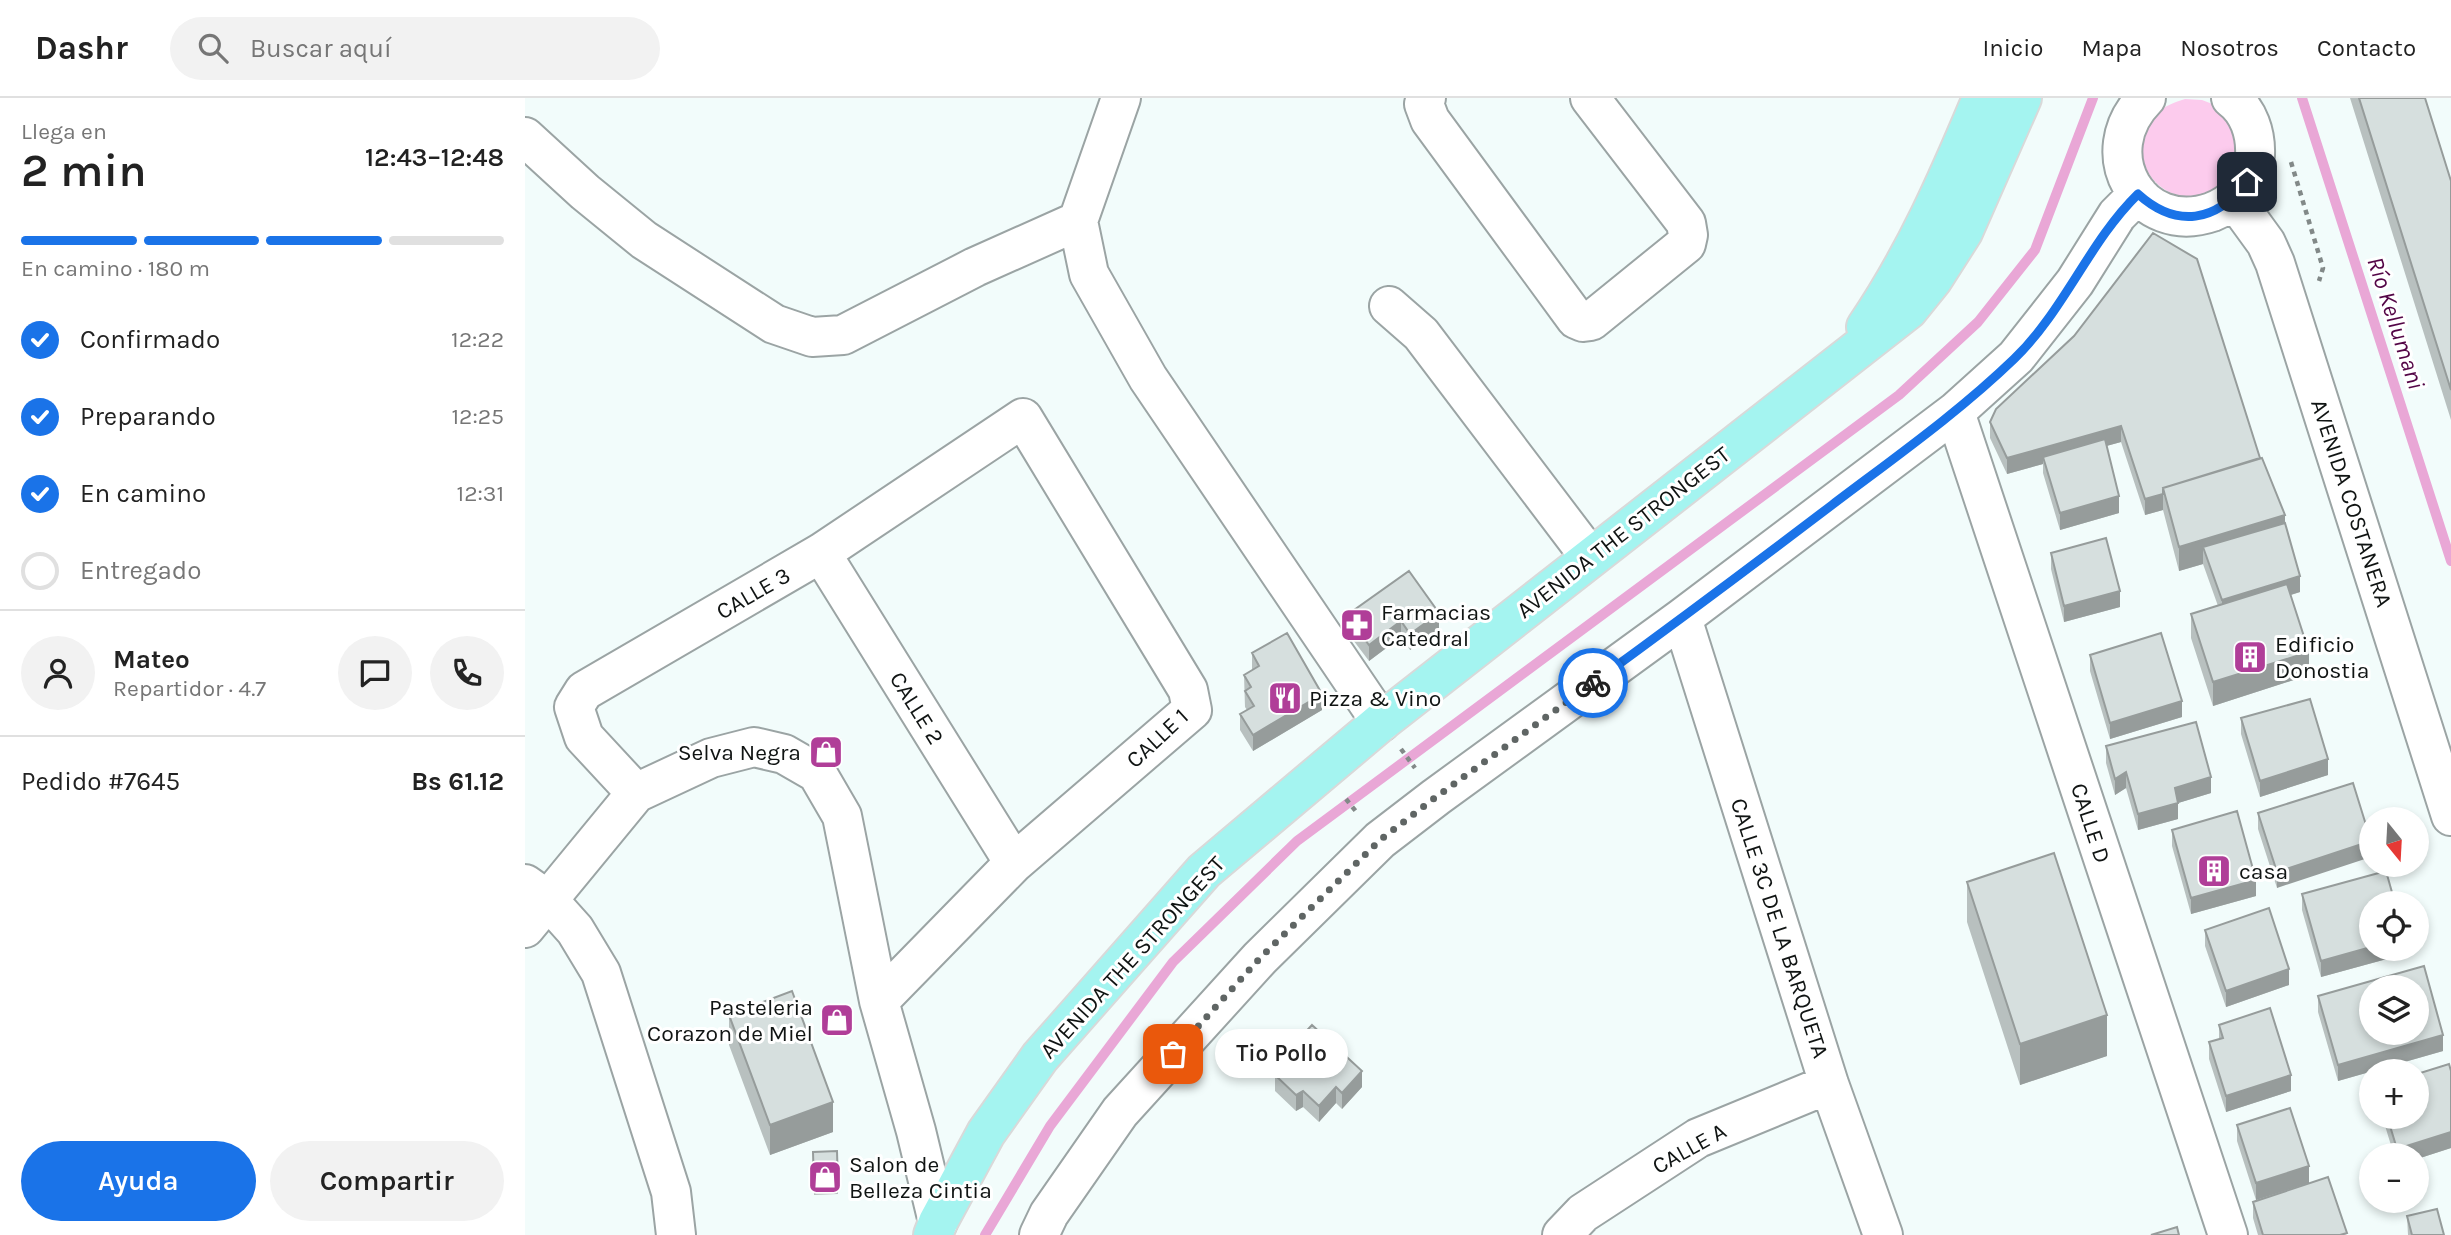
<!DOCTYPE html>
<html lang="es">
<head>
<meta charset="utf-8">
<style>
  body { margin:0; font-family:Karla,sans-serif; background:#f2f2f2; color:#222; height:100vh; display:flex; flex-direction:column; font-size:26px; white-space:nowrap }
  * { box-sizing:border-box; margin:0 }
  p { font-size:23px; color:#767676 }
  .icon { flex:none; width:38px; height:38px; fill:none; stroke:currentColor; stroke-width:2; stroke-linecap:round; stroke-linejoin:round }
  .map { position:relative; flex:1; overflow:hidden }
  .details { display:flex; flex-direction:column; background:#fff; width:525px }
  .details>* { flex:none }
  .needle { width:46px; rotate:162deg }
  .buttons { position:absolute; left:1834px; top:709px; display:grid; gap:14px }
  .buttons a { display:grid; place-items:center; width:70px; height:70px; border-radius:50%; background:#fff; box-shadow:0 4px 10px #0003; font-size:35px }
  .pin { position:absolute; display:grid; place-items:center; width:60px; height:60px; color:#fff; margin:-30px; border-radius:14px; box-shadow:0 4px 10px #0006 }
  .courier { position:absolute; display:grid; place-items:center; width:70px; height:70px; margin:-35px; border:5px solid #1a73e8; border-radius:50%; background:#fff; color:#222; box-shadow:0 2px 9px #0007 }
  .bubble { position:absolute; height:49px; border-radius:24px; background:#fff; box-shadow:0 4px 10px #0003; font-size:23px; font-weight:600; line-height:49px; text-align:center }
  .overview em { font-style:normal; font-weight:600 }
  .overview div { display:flex; flex-direction:column-reverse }
  .overview { display:flex; align-items:center; justify-content:space-between; height:119px; padding:0 21px }
  h1 { font-size:46px; font-weight:600; line-height:52px }
  .bar { display:grid; grid-template-columns:repeat(4,1fr); gap:10px 7px; align-content:center; height:84px; padding:0 21px }
  .bar i { height:9px; border-radius:5px; background:#e0e0e0 }
  .bar .selected { background:#1a73e8 }
  .bar p { grid-column:span 4 }
  .line { display:flex; align-items:center; gap:18px; padding:0 21px; border-top:2px solid #e0e0e0 }
  .line div { flex:1 }
  .round { display:grid; place-items:center; flex:none; width:74px; height:74px; border-radius:37px; background:#f2f2f2 }
  ol { padding:0 21px; list-style:none }
  li { display:flex; align-items:center; gap:21px; height:77px }
  li p { margin-inline-start:auto }
  li .icon { padding:7px; border-radius:50%; background:#1a73e8; color:#fff; stroke-width:4 }
  li:last-child { color:#767676 }
  li i { width:38px; height:38px; border:4px solid #e0e0e0; border-radius:50% }
  .action { display:flex; gap:14px; margin-top:auto; padding:14px 21px }
  .action a { flex:1; height:80px; border-radius:42px; background:#1a73e8; color:#fff; font-size:28px; font-weight:600; line-height:80px; text-align:center }
  .action a+a { background:#f2f2f2; color:#222 }
  header { display:flex; align-items:center; gap:42px; box-sizing:border-box; height:98px; padding:0 35px; background:#fff; border-bottom:2px solid #e0e0e0 }
  header strong { font-size:33px }
  nav { display:flex; gap:38px; margin-inline-start:auto; font-size:24px }
  .search { width:490px; height:63px; background:#f2f2f2; display:flex; align-items:center; gap:18px; box-sizing:border-box; padding:0 24px; border-radius:38px; color:#767676; font-size:26px }
  main { display:flex; flex:1; min-height:0 }
  .map>svg:first-child { display:block }
  .green { fill:#fccbed }
  .lines { fill:none; stroke-linecap:round; stroke-linejoin:round }
  .stream { stroke:#e9a7d6; stroke-width:10 }
  .minor-casing { stroke:#9ba4a4; stroke-width:42 }
  .major-casing { stroke:#d9d9d9; stroke-width:42 }
  .path { stroke:#828988; stroke-width:4.5; stroke-dasharray:5 5; stroke-linecap:butt }
  .minor { stroke:#fff; stroke-width:38 }
  .major { stroke:#a4f4f0; stroke-width:38 }
  .wall { fill:#b8c0bf }
  .shaded-wall { fill:#969c9b }
  .building { fill:#d6dfde; stroke:#969c9b; stroke-width:2; fill-rule:evenodd }
  .done { stroke:#5f6564; stroke-width:7; stroke-dasharray:0 12.6 }
  .route { stroke:#1a73e8; stroke-width:9 }
  .labels { text-anchor:middle; stroke-width:6; stroke-linejoin:round; paint-order:stroke }
  .street-label { font-size:23px; fill:#101413; stroke:#fff }
  .poi-label { font-size:23px; fill:#101413; stroke:#fff; text-anchor:start }
  .water-label { font-size:24px; font-style:italic; fill:#530546; stroke:#fff }
</style>
</head>
<body>
<header>
<strong>Dashr</strong>
<div class="search"><svg class="icon" aria-label="search" viewBox="0 0 24 24"><circle cx="10" cy="10" r="6"/><path d="M15 15l6 6"/></svg>Buscar aquí</div>
<nav><a>Inicio</a><a>Mapa</a><a>Nosotros</a><a>Contacto</a></nav>
</header>
<main>
<section class="details">
<div class="overview"><div><h1>2 min</h1><p>Llega en</p></div><em>12:43–12:48</em></div>
<div class="bar"><i class="selected"></i><i class="selected"></i><i class="selected"></i><i></i><p>En camino · 180 m</p></div>
<ol>
<li><svg class="icon" aria-label="check" viewBox="0 0 24 24"><path d="M5 12l5 5 9-10"/></svg>Confirmado<p>12:22</p></li>
<li><svg class="icon" aria-label="check" viewBox="0 0 24 24"><path d="M5 12l5 5 9-10"/></svg>Preparando<p>12:25</p></li>
<li><svg class="icon" aria-label="check" viewBox="0 0 24 24"><path d="M5 12l5 5 9-10"/></svg>En camino<p>12:31</p></li>
<li><i></i>Entregado</li>
</ol>
<div class="line" style="height:126px"><a class="round"><svg class="icon" aria-label="person" viewBox="0 0 24 24"><circle cx="12" cy="8" r="4"/><path d="M4 21q1-7 8-7t8 7"/></svg></a><div><b>Mateo</b><p>Repartidor · 4.7</p></div><a class="round"><svg class="icon" aria-label="chat" viewBox="0 0 24 24"><path d="M4 5h16v11H9l-5 4z"/></svg></a><a class="round"><svg class="icon" aria-label="phone" viewBox="0 0 24 24"><path d="M5 4h4l2 5-3 2q2 4 5 5l2-3 5 2v4C11 20 4 13 5 4z"/></svg></a></div>
<div class="line" style="height:91px"><div>Pedido #7645</div><b>Bs 61.12</b></div>
<div class="action"><a>Ayuda</a><a>Compartir</a></div>
</section>
<div class="map">
<svg width="1926" height="1137" viewBox="0 0 1926 1137">
  <rect width="100%" height="100%" fill="#f2fcfb"/>
  <path class="green" d="M1660 1 1677 2 1690 7 1709 24 1715 63C1708 72 1700 87 1691 93 1688 96 1680 96 1676 97 1628 108 1597 50 1631 16 1639 8 1650 4 1660 1Z"/>
  <g class="lines">
    <path class="stream" d="M1777 0 1926 463
      M460 1137 525 1028 648 864 772 743 1374 297 1453 224 1510 152 1568 0"/>
    <g class="minor-casing">
      <path id="minor" d="M596 0 553 123 564 176 623 280 856 624
        M901 0 899 6 905 22 1051 221 1058 224 1066 223 1161 146 1163 137 1161 125 1065 0
        M1621 0C1566 55 1615 139 1687 114 1697 110 1707 104 1713 96 1722 84 1729 72 1730 57 1731 36 1724 13 1706 0
        M0 39 60 94 119 142 249 226 287 239 318 237 450 169 553 123
        M1709 101 1741 145 1750 165 1926 718
        M864 208 896 236 1065 459
        M1430 314 1703 1137
        M296 455 489 765
        M1157 520 1304 986 1358 1137
        M111 695 59 639 49 609 59 593 296 455 498 320 663 592 667 612 489 765 354 903
        M0 786 24 803 50 832 76 875 146 1094 151 1137
        M0 830 111 695 186 660 229 649 259 656 292 675 317 718 354 903 391 1033 413 1124
        M514 1137 524 1116 595 1014 735 860 855 742 911 699 1157 520 1430 314 1491 259 1550 184 1592 117 1613 96
        M1037 1137 1058 1115 1173 1040 1304 986"/>
    </g>
    <g class="major-casing">
      <path id="major" d="M1341 229C1390 157 1424 79 1457 0
        M408 1137 413 1124 461 1035 515 959 679 773 856 624 1383 212 1408 181 1438 134 1497 0"/>
    </g>
    <path class="path" d="M1766 64 1798 170 1794 183
      M876 651 890 670
      M821 701 833 716"/>
    <use href="#minor" class="minor"/>
    <use href="#major" class="major"/>
  </g>
  <path class="wall" d="M1825 0H1900L1926 83V322Z
    M1549 238 1735 360 1760 425 1775 494 1766 497 1784 577 1688 608 1666 540V516L1693 508 1678 466 1654 473 1638 412 1620 417 1596 344 1581 348 1594 415 1535 432 1518 375V366L1482 376 1465 340V324Z
    M1526 455 1595 509 1539 524 1526 471Z
    M884 473 914 531 885 552 876 539 844 563 822 534V517Z
    M727 555 797 612 728 653 715 632V616L722 612 720 609 719 577 727 572Z
    M1565 557 1657 619 1585 641 1565 573Z
    M1716 620 1803 677 1735 699 1716 636Z
    M1581 648 1686 695 1653 705V721L1613 732 1601 690 1590 697 1581 665Z
    M1828 685 1752 790 1733 731V715Z
    M1647 732 1731 798 1666 816 1647 748Z
    M1442 784 1582 958 1495 987 1442 824Z
    M1777 796 1880 850V856L1796 879 1777 812Z
    M1680 832 1764 887 1701 909 1680 848Z
    M1793 898 1918 953 1813 983 1793 914Z
    M204 917 308 1034 245 1057 204 947Z
    M1694 927 1766 993 1701 1014 1684 961V944L1694 941Z
    M773 942 837 989 817 1011 811 1005 794 1024 778 1009 771 1013 750 993V977L773 953Z
    M1857 1018H1892L1926 1050 1892 1061V1057H1869Z
    M1712 1027 1784 1085 1731 1102 1712 1043Z
    M312 1053 313 1096 289 1097 288 1054Z
    M1728 1104 1822 1137H1733L1728 1120Z
    M1882 1118 1919 1137H1883Z"/>
  <path class="shaded-wall" d="M1596 328V344L1520 365 1518 359V366L1482 376V360Z
    M1638 396V412L1620 417V401Z
    M1594 398V415L1535 432V415Z
    M1760 417V441L1678 449V466L1654 473V449Z
    M1775 478V494L1697 518V502Z
    M1595 493V509L1539 524V508Z
    M914 515V531L885 552V536Z
    M876 523V539L844 563V547Z
    M1784 554V577L1688 608V584Z
    M797 596V612L728 653V637Z
    M1657 603V619L1585 641V625Z
    M1803 661V677L1735 699V683Z
    M1601 674V690L1590 697V681Z
    M1686 679V695L1650 706V690Z
    M1653 705V721L1613 732V716Z
    M1846 743V759L1752 790V774Z
    M1731 782V798L1666 816V800Z
    M1846 849V850H1880V856L1796 879V863Z
    M1764 871V887L1701 909V893Z
    M1582 917V958L1495 987V946Z
    M1918 937V953L1813 983V967Z
    M837 973V989L817 1011V995Z
    M1766 977V993L1701 1014V998Z
    M811 989V1005L794 1024V1008Z
    M778 993V1009L771 1013V997Z
    M308 1004V1034L245 1057V1027Z
    M1926 1034V1050L1892 1061V1057H1872V1051Z
    M1784 1068V1085L1731 1102V1085Z"/>
  <path class="building" d="M1834 0H1900L1926 83V292Z
    M1628 135 1672 161 1735 360 1638 390V396L1620 401 1596 328 1482 360 1465 324 1471 311 1549 238Z
    M1580 341 1594 398 1535 415 1518 359Z
    M1737 360 1760 417 1654 449 1638 390Z
    M1760 425 1775 478 1697 502 1678 449Z
    M1581 440 1595 493 1539 508 1526 455Z
    M884 473 914 515 885 536 876 523 844 547 822 517Z
    M1762 486 1784 554 1688 584 1666 516Z
    M762 535 797 596 728 637 715 616 729 608 720 593 726 589 719 577 734 568 727 555Z
    M1636 535 1657 603 1585 625 1565 557Z
    M1785 601 1803 661 1735 683 1716 620Z
    M1671 624 1686 679 1650 690 1653 705 1613 716 1601 674 1590 681 1581 648Z
    M1828 685 1846 743 1752 774 1733 715Z
    M1712 713 1731 782 1666 800 1647 732Z
    M1529 755 1582 917 1495 946 1442 784Z
    M1861 773 1870 805H1846V849L1796 863 1777 796Z
    M1744 810 1764 871 1701 893 1680 832Z
    M1899 868 1918 937 1813 967 1793 898ZM1846 889H1892V934H1846Z
    M267 893 308 1004 245 1027 204 917Z
    M1745 910 1766 977 1701 998 1684 944 1698 940 1694 927Z
    M787 927 837 973 817 995 811 989 794 1008 778 993 771 997 750 977 778 947 773 942Z
    M1924 966 1926 973V1034L1872 1051 1862 1018H1892V976Z
    M1765 1010 1784 1068 1731 1085 1712 1027Z
    M312 1053 313 1088 289 1089 288 1054Z
    M1803 1079 1822 1135 1815 1137H1738L1728 1104Z
    M1912 1111 1919 1137H1887L1882 1118Z
    M1652 1129 1654 1137H1626Z"/>
  <g class="lines">
    <path class="done" d="M648 956 735 860 855 742 911 699 1068 585"/>
    <path class="route" d="M1068 585C1149 526 1228 467 1307 407 1369 360 1433 315 1489 261 1539 213 1564 144 1613 96 1652 131 1691 124 1722 84"/>
  </g>
  <defs>
    <g id="pharmacy-square" transform="scale(1.75)"><rect x="-9" y="-9" width="18" height="18" rx="4" fill="#b03e98" stroke="#fff"/><path d="M-2-6h4v4h4v4h-4v4h-4v-4h-4v-4h4Z" fill="#fff"/></g>
    <g id="building-square" transform="scale(1.75)"><rect x="-9" y="-9" width="18" height="18" rx="4" fill="#b03e98" stroke="#fff"/><path d="M-4-6H4V6H1V3H-1V6H-4ZM-2.5-4.3h1.7v1.8h-1.7ZM.8-4.3h1.7v1.8H.8ZM-2.5-1h1.7V.8h-1.7ZM.8-1h1.7V.8H.8Z" fill="#fff"/></g>
    <g id="restaurant-square" transform="scale(1.75)"><rect x="-9" y="-9" width="18" height="18" rx="4" fill="#b03e98" stroke="#fff"/><path d="M-5-6h1v4h1v-4h1v4h1v-4h1v5L-1.5 .5V6h-2V.5L-5-1ZM5-6V6H3V1.5H1.5Q1.5-4 5-6Z" fill="#fff"/></g>
    <g id="shop-square" transform="scale(1.75)"><rect x="-9" y="-9" width="18" height="18" rx="4" fill="#b03e98" stroke="#fff"/><path d="M-5-2.5h2.3a2.7 3.5 0 0 1 5.4 0H5L5.5 6h-11ZM-1.5-2.5h3a1.5 2.3 0 0 0-3 0Z" fill="#fff"/></g>
  </defs>
  <g fill-rule="evenodd">
    <use href="#pharmacy-square" x="832" y="527"/>
    <use href="#building-square" x="1725" y="559"/>
    <use href="#restaurant-square" x="760" y="600"/>
    <use href="#shop-square" x="301" y="654"/>
    <use href="#building-square" x="1689" y="773"/>
    <use href="#shop-square" x="312" y="922"/>
    <use href="#shop-square" x="300" y="1079"/>
  </g>
  <g class="labels">
    <g class="street-label">
      <text transform="translate(1827 405) rotate(72)" y="8">AVENIDA COSTANERA</text>
      <text transform="translate(1098 434) rotate(-38)" y="8">AVENIDA THE STRONGEST</text>
      <text transform="translate(228 495) rotate(-30)" y="8">CALLE 3</text>
      <text transform="translate(392 610) rotate(58)" y="8">CALLE 2</text>
      <text transform="translate(632 640) rotate(-43)" y="8">CALLE 1</text>
      <text transform="translate(1566 725) rotate(72)" y="8">CALLE D</text>
      <text transform="translate(1255 830) rotate(72)" y="8">CALLE 3C DE LA BARQUETA</text>
      <text transform="translate(607 859) rotate(-48)" y="8">AVENIDA THE STRONGEST</text>
      <text transform="translate(1164 1050) rotate(-29)" y="8">CALLE A</text>
    </g>
    <g class="poi-label">
      <text x="856" y="522">Farmacias<tspan x="856" dy="26">Catedral</tspan></text>
      <text x="1750" y="554">Edificio<tspan x="1750" dy="26">Donostia</tspan></text>
      <text x="784" y="608">Pizza &amp; Vino</text>
      <text x="276" y="662" text-anchor="end">Selva Negra</text>
      <text x="1714" y="781">casa</text>
      <text x="288" y="917" text-anchor="end">Pasteleria<tspan x="288" dy="26">Corazon de Miel</tspan></text>
      <text x="324" y="1074">Salon de<tspan x="324" dy="26">Belleza Cintia</tspan></text>
    </g>
    <g class="water-label">
      <text transform="translate(1871 225) rotate(72)" y="8">Río Kellumani</text>
    </g>
  </g>
</svg>
<div class="buttons">
<a><svg class="needle" viewBox="-14 -14 28 28"><path d="M0-13l5 13h-10z" fill="#e53935"/><path d="M0 13l5-13h-10z" fill="#767676"/></svg></a>
<a><svg class="icon" aria-label="locate" viewBox="0 0 24 24"><circle cx="12" cy="12" r="6"/><path d="M12 2v4M12 18v4M2 12h4M18 12h4"/></svg></a>
<a><svg class="icon" aria-label="layers" viewBox="0 0 24 24"><path d="M12 4l9 5-9 5-9-5zM3 14l9 5 9-5"/></svg></a>
<a>+</a>
<a>−</a>
</div>
<div class="pin" style="left:648px;top:956px;background:#ea580c"><svg class="icon" aria-label="bag" viewBox="0 0 24 24"><path d="M5 8h14l-1 12H6zM9 8a3 3 0 0 1 6 0"/></svg></div>
<div class="pin" style="left:1722px;top:84px;background:#1f2937"><svg class="icon" aria-label="home" viewBox="0 0 24 24"><path d="M3 11l9-7 9 7M6 9v11h12V9"/></svg></div>
<div class="courier" style="left:1068px;top:585px"><svg class="icon" aria-label="bike" viewBox="0 0 24 24"><circle cx="6" cy="16" r="4"/><circle cx="18" cy="16" r="4"/><path d="M6 16l4-8h5l3 8M10 8l3 8H6M13 5h3"/></svg></div>
<div class="bubble" style="left:690px;top:931px;width:133px">Tio Pollo</div>
</div>
</main>
</body>
</html>
